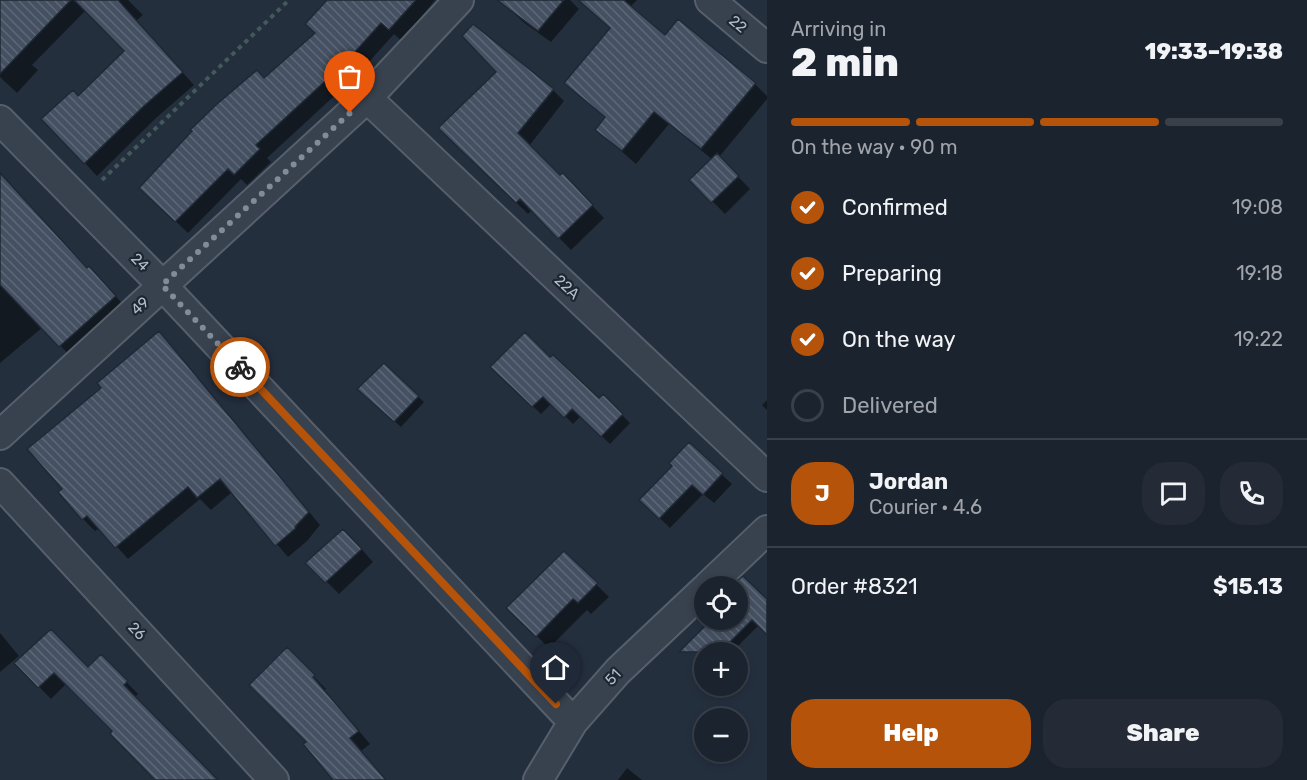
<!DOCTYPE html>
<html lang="en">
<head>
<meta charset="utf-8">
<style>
  body { margin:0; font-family:Rubik,sans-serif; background:#242b36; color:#f1f3f6; height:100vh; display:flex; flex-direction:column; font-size:22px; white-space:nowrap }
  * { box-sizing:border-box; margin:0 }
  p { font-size:20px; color:#a0a4aa }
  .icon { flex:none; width:33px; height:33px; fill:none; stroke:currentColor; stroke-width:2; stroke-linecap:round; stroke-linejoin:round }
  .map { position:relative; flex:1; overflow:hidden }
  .details { display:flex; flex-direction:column; background:#1b232e; width:540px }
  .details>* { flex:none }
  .fabs { position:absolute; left:694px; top:576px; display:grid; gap:12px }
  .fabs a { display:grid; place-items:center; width:54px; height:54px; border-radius:50%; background:#1b232e; box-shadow:0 3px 9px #0003,0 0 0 2px #39404a; font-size:30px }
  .pin { position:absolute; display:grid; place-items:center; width:51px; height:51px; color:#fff; margin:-62px -26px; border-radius:50% 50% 50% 0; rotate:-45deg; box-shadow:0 0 6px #0007 }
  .pin .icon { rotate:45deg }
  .courier { position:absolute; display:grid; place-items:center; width:60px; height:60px; margin:-30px; border:4px solid #b45309; border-radius:50%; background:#fff; color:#222; box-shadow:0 2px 8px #0007 }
  .headline em { font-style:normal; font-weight:800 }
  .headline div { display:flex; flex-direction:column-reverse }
  .headline { display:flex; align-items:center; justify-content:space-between; height:102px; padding:0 24px }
  h1 { font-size:39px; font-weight:800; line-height:45px }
  .bar { display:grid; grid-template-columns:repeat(4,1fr); gap:9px 6px; align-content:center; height:72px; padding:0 24px }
  .bar i { height:8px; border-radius:4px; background:#39404a }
  .bar .selected { background:#b45309 }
  .bar p { grid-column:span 4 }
  .line { display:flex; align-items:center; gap:15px; padding:0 24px; border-top:2px solid #39404a }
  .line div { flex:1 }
  .round { display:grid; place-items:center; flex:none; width:63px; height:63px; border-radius:24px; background:#242b36 }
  ol { padding:0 24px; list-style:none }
  li { display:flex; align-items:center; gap:18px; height:66px }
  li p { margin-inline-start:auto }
  li .icon { padding:6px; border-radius:50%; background:#b45309; color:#fff; stroke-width:4 }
  li:last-child { color:#a0a4aa }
  li i { width:33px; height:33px; border:3px solid #39404a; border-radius:50% }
  .cta { display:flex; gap:12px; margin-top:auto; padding:12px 24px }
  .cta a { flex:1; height:69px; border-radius:24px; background:#b45309; color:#fff; font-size:24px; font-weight:800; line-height:69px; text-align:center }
  .cta a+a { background:#242b36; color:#f1f3f6 }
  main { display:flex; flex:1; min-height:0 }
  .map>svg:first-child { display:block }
  .shadow { fill:#0007 }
  .building { fill:url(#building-back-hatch); stroke:#1f2835; stroke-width:1.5 }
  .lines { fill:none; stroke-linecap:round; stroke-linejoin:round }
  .minor-casing { stroke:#565f6c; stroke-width:32 }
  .path { stroke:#44595c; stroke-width:4; stroke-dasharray:4.5 4.5; stroke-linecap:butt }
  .minor { stroke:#38414e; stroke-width:28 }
  .done { stroke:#828b98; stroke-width:6; stroke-dasharray:0 10.8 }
  .route { stroke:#b45309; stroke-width:8 }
  .labels { text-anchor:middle; stroke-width:4.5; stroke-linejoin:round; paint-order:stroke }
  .street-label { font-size:15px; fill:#b4bcc9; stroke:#1d2633 }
</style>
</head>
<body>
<main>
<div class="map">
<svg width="767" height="780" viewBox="0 0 767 780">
  <defs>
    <pattern id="building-back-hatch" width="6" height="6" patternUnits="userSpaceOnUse" patternTransform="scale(1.5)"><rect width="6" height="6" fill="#455162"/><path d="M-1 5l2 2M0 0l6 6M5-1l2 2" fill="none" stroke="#5d6877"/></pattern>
  </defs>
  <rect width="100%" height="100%" fill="#242f3e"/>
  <path class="shadow" d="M3 0H128L143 15 136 21 194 85 156 118 97 176 44 119 78 98 126 51 86 10 32 65 38 70 17 93 0 77V3Z
    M340 0H435L402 41 394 34 358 74 267 158 271 162 247 185 241 179 188 233 141 188 316 34Z
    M520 0H570L579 9 551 42 523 22 511 10Z
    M580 0H637L630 7 665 37 755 84 767 96V99L719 157 750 189 725 214 691 180 713 160 669 124 636 164 597 130 606 118 566 83 611 29Z
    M553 90 564 101 529 146 560 177 563 175 604 218 571 250 532 210 528 214 440 128Z
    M0 172 87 270 101 280 127 309 72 358 43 327 0 363Z
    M159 333 171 345 320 525 307 541 288 557 232 492 211 510 200 499 128 559 100 528 95 531 83 519 64 489 103 388Z
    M550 359 599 400 603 396 630 423 610 444 581 416 573 424 552 403 541 414 492 367Z
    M384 365 424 402 401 427 365 395Z
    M767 400V410L762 405Z
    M689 444 732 484 714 503 703 494 670 528 641 500 674 466Z
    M356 543 373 562 339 594 308 563Z
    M564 553 609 597 591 614 587 610 549 648 508 608Z
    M746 581 767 601V625L763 629 759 625 732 652H705V655L691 642 713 620H738V589Z
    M0 633 19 656 0 672Z
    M287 649 326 689 324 690 370 744 361 751 386 780H335L308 742Z
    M101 656 138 694 135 697 216 780H155L114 732 67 683 51 699 16 663 88 669Z
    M627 768 642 780H618Z"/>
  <path class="building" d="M0 0H71L0 74Z
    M74 0H118L183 72 144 106 84 164 41 119 73 90 78 96 124 51Z
    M327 0H416L389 30 381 23 346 62 256 145 260 149 234 175 228 169 175 222 139 188 192 131 190 130 217 104 257 70 264 78 315 33 305 24Z
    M497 0H564L538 31Z
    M578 0H624L665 35 678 19 756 83 701 149 654 112 622 151 595 130 605 117 564 83 610 28Z
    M473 24 554 89 518 133 560 175 563 173 593 205 558 239 520 199 516 203 438 128 496 72 462 36Z
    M717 153 739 176 711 203 689 180Z
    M0 173 87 268 89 266 116 296 59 347 0 285Z
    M159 331 309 512 295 527 296 528 275 546 220 479 197 498 188 487 115 548 87 516 82 520 58 492 62 489 27 449 101 388 97 383Z
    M525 332 550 357 553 355 599 398 603 394 623 414 601 437 572 409 564 418 543 397 532 407 490 367Z
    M384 363 419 396 394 422 357 389Z
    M689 442 723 473 703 495 692 485 659 519 639 500 672 466 669 463Z
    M343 529 362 549 325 583 305 563Z
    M564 551 598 583 578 603 573 599 536 637 506 608Z
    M743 576 767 599V635L752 620 720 652H679L711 620H738V580Z
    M51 629 88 667 101 654 128 681 124 685 218 780H155L110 734 112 731 54 673 38 688 14 663Z
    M287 647 315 675 313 677 359 731 350 738 386 780H333L303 744 306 742 249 685Z"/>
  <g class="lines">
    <g class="minor-casing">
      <path id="minor" d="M710 0 767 48
        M367 98 767 477
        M0 120 162 285 573 722
        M0 435 367 98 459 0
        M0 483 274 780
        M708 586 767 530
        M538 780 573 722 618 671 705 589"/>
    </g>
    <path class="path" d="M102 180 289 0"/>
    <use href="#minor" class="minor"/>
  </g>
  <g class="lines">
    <path class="done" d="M240 367 162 285 350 113"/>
    <path class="route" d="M240 367 556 704"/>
  </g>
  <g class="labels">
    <g class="street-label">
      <text transform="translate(738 24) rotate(40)" y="5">22</text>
      <text transform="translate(140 262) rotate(45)" y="5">24</text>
      <text transform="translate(567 287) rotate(43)" y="5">22A</text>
      <text transform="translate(140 306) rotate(-43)" y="5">49</text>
      <text transform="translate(137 631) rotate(47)" y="5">26</text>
      <text transform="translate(613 677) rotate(-47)" y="5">51</text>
    </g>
  </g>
</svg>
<div class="fabs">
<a><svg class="icon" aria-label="locate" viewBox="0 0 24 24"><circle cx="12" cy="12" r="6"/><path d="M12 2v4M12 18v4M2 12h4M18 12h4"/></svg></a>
<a>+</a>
<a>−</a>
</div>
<div class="pin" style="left:350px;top:113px;background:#ea580c"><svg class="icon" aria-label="bag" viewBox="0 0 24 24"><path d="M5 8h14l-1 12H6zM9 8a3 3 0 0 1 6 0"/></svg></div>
<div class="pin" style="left:556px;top:704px;background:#1f2937"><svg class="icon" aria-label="home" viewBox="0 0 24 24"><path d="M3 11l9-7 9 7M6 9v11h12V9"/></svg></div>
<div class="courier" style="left:240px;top:367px"><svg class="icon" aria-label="bike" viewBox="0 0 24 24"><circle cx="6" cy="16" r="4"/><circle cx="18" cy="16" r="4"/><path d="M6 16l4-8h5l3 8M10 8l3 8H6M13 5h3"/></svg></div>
</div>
<section class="details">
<div class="headline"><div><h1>2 min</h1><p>Arriving in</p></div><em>19:33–19:38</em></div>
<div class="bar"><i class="selected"></i><i class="selected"></i><i class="selected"></i><i></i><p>On the way · 90 m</p></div>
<ol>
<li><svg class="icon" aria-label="check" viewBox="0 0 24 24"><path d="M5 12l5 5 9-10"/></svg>Confirmed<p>19:08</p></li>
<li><svg class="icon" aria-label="check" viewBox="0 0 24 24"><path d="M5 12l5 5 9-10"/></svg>Preparing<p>19:18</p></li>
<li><svg class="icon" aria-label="check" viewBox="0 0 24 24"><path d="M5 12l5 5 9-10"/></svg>On the way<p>19:22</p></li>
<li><i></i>Delivered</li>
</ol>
<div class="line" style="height:108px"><b class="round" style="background:#b45309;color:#fff">J</b><div><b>Jordan</b><p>Courier · 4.6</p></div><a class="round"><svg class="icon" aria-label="chat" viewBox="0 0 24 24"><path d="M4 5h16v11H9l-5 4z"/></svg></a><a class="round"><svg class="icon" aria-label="phone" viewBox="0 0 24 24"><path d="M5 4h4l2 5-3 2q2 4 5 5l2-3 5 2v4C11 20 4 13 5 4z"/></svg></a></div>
<div class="line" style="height:78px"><div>Order #8321</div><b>$15.13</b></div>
<div class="cta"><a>Help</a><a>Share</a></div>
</section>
</main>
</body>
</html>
